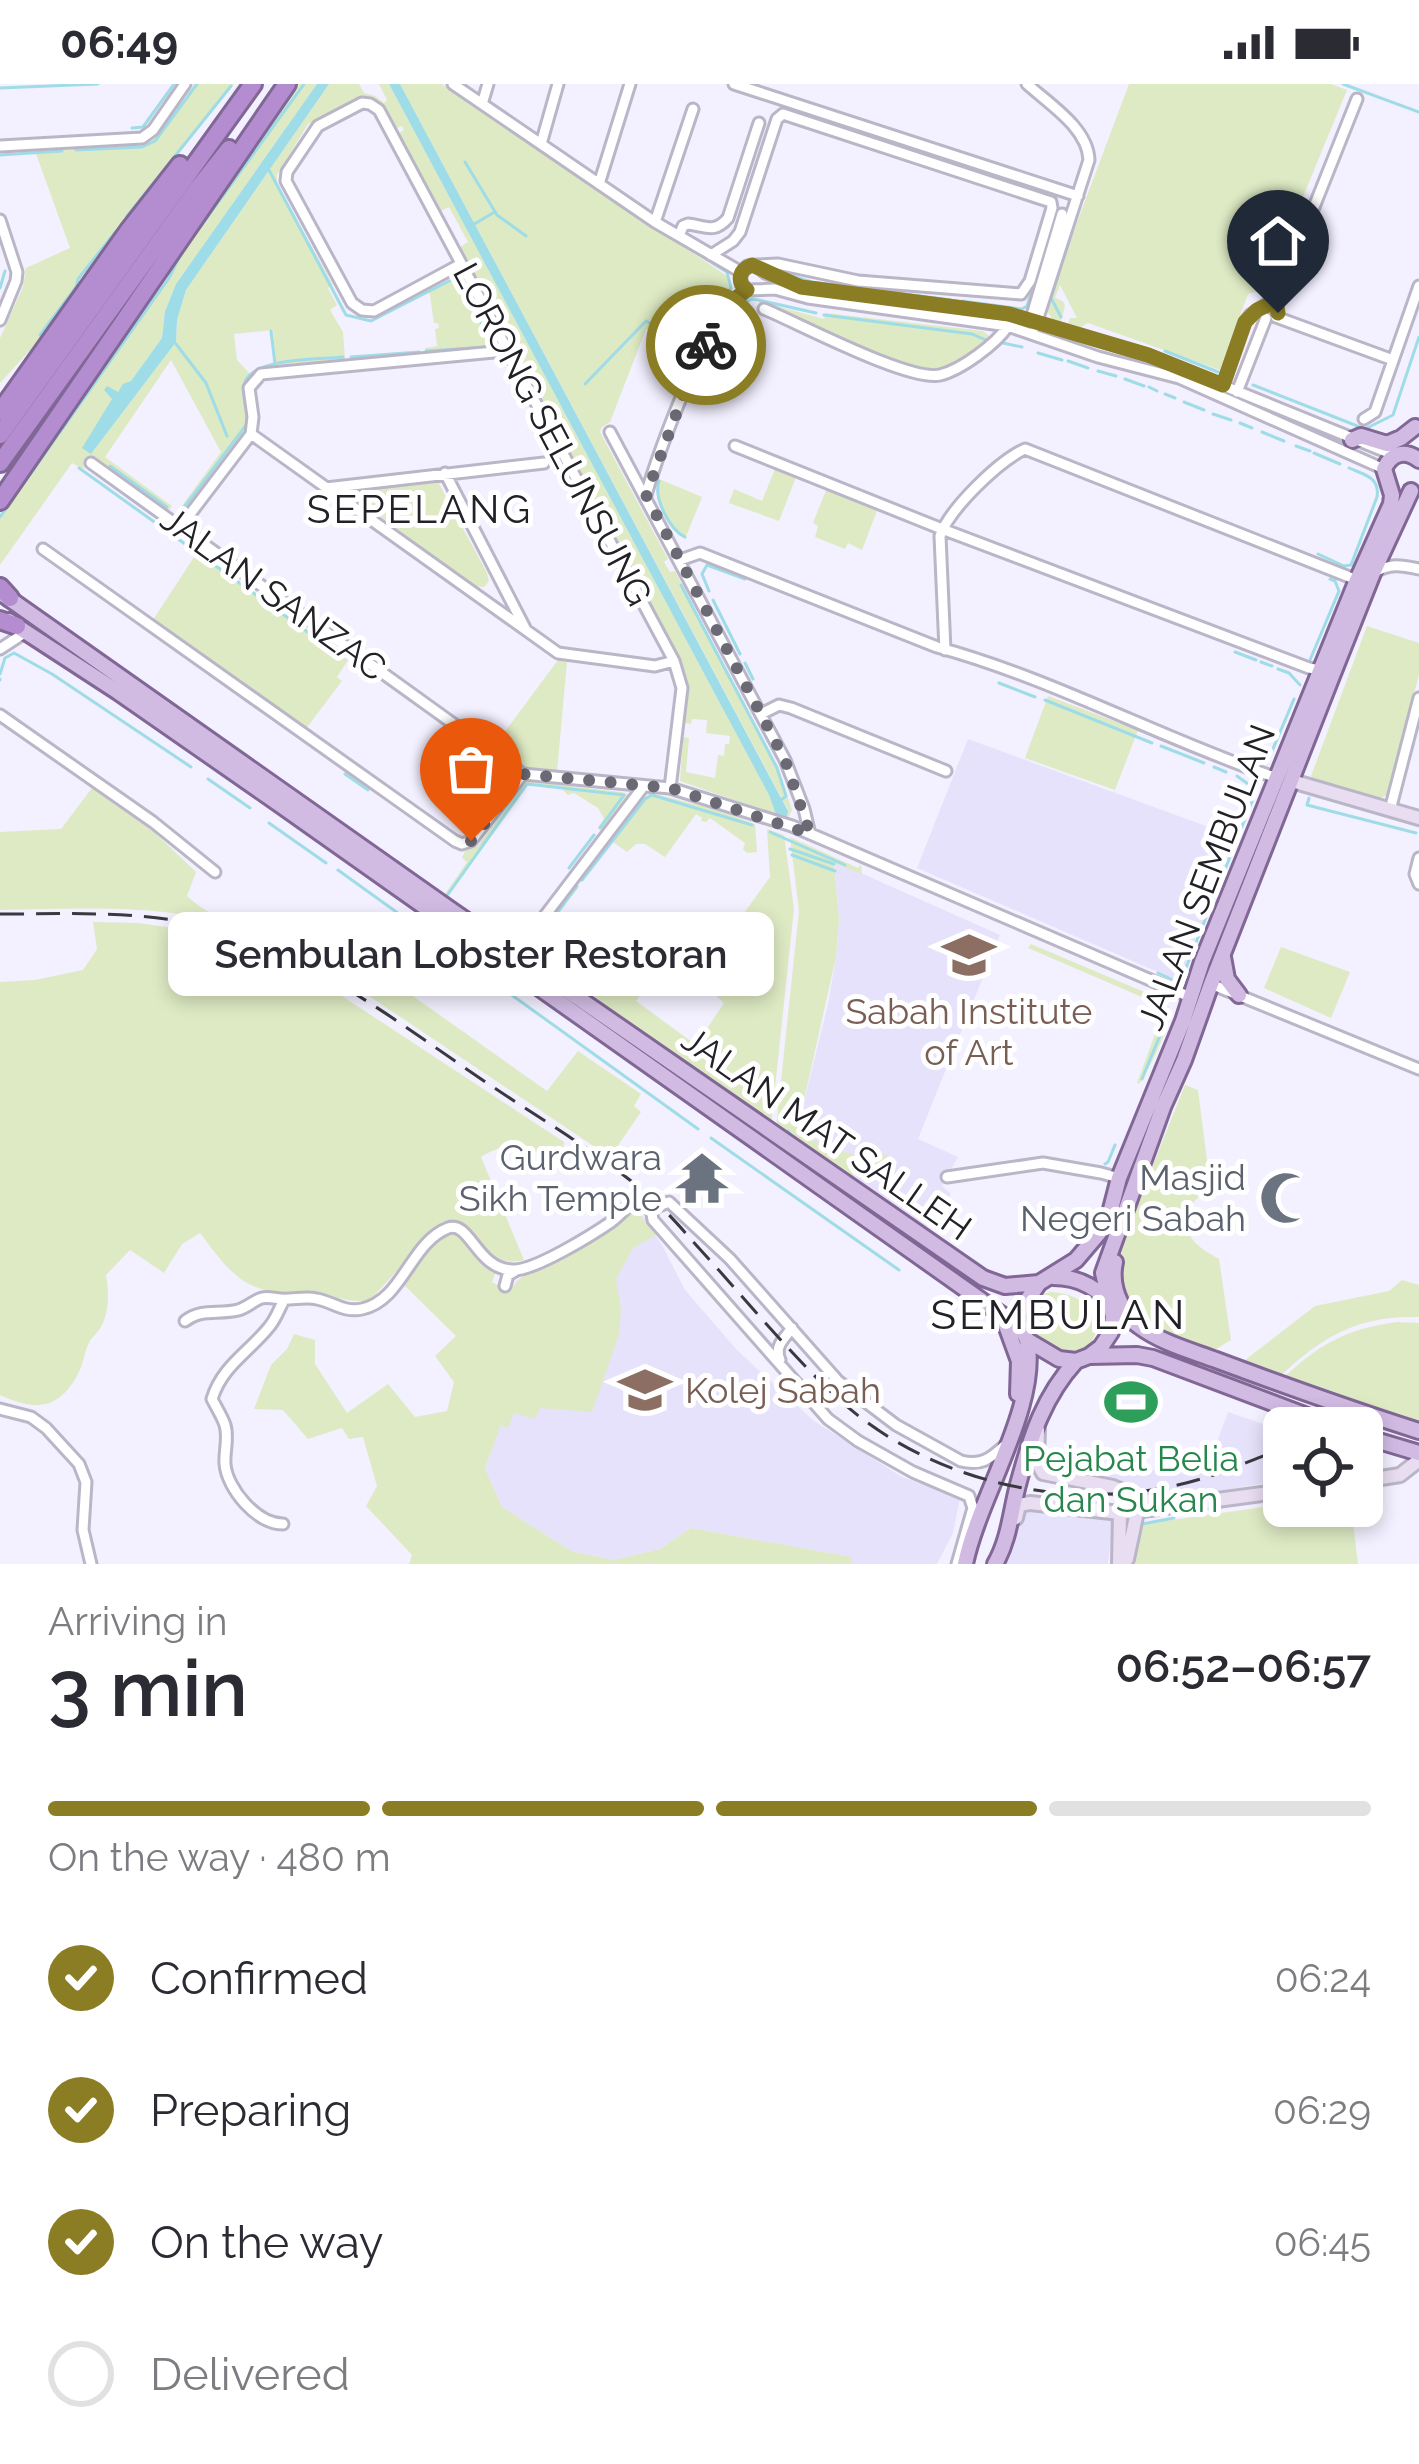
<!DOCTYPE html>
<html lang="en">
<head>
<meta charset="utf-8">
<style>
  body { margin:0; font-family:Raleway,sans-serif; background:#f7f7f7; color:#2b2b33; height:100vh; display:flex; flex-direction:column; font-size:45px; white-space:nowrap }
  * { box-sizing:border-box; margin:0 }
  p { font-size:39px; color:#7c7c81 }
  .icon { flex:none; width:66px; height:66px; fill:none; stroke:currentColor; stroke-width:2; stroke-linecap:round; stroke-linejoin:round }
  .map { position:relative; height:1480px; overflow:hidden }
  .sheet { display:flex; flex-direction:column; background:#fff; flex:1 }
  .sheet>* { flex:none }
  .tools { position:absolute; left:1263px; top:1323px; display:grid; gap:24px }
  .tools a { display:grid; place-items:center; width:120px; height:120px; border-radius:18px; background:#fff; box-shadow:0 6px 18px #0003; font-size:60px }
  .pin { position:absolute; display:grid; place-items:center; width:102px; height:102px; color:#fff; margin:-123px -51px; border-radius:50% 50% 50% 0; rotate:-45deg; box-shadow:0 0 12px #0007 }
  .pin .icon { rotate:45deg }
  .courier { position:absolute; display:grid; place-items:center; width:120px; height:120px; margin:-60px; border:9px solid #8a7d23; border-radius:50%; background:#fff; color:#222; box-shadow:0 3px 15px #0007 }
  .bubble { position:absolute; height:84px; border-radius:18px; background:#fff; box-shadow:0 6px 18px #0003; font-size:39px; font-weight:600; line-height:84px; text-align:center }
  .head em { font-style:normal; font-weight:600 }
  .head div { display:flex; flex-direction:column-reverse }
  .head { display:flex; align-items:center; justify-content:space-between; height:204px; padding:0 48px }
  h1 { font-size:78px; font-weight:600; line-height:90px }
  .bar { display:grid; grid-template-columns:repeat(4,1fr); gap:18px 12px; align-content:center; height:144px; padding:0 48px }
  .bar i { height:15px; border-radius:9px; background:#e1e1e2 }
  .bar .selected { background:#8a7d23 }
  .bar p { grid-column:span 4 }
  ol { padding:0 48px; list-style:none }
  li { display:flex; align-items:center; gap:36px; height:132px }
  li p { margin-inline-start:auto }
  li .icon { padding:12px; border-radius:50%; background:#8a7d23; color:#fff; stroke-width:4 }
  li:last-child { color:#7c7c81 }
  li i { width:66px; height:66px; border:6px solid #e1e1e2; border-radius:50% }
  .status { display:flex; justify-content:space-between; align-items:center; height:84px; padding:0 60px; background:#fff; direction:ltr }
  .status svg { height:33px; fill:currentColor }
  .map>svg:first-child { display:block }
  .built { fill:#e7e2fb }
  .green { fill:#deeac4 }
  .water { fill:#9edce7 }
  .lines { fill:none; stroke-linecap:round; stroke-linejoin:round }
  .stream { stroke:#9edce7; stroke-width:3 }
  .street-casing { stroke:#bab6c8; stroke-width:15 }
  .secondary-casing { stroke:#bab6c8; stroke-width:18 }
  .primary-casing { stroke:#816795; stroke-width:20 }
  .highway-casing { stroke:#816795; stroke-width:22 }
  .street { stroke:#fff; stroke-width:9 }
  .secondary { stroke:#e8ddf1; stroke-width:12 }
  .primary { stroke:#d2bbe3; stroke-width:14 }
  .highway { stroke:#b48dd0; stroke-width:16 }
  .rail { stroke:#3a3940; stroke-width:3; stroke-dasharray:24 12; stroke-linecap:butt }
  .done { stroke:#6b6973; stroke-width:12; stroke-dasharray:0 21.6 }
  .route { stroke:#8a7d23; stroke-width:15 }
  .labels { text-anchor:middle; stroke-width:10; stroke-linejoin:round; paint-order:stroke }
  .street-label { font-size:36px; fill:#222127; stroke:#fff }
  .education-label { font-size:36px; fill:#785e54; stroke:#fff }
  .worship-label { font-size:36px; fill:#5b616d; stroke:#fff; text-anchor:end }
  .leisure-label { font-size:36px; fill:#27864d; stroke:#fff }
  .neighbourhood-label { font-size:39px; letter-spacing:3px; fill:#222127; stroke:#fff }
  .quarter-label { font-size:42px; letter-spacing:3px; fill:#222127; stroke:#fff }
</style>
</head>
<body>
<div class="status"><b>06:49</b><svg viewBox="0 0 49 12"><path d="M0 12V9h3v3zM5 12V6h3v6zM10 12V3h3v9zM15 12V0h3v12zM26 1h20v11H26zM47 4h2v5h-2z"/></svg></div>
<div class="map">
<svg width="1419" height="1480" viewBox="0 0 1419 1480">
  <rect width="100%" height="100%" fill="#f3f0ff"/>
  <path class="built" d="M968 655 1236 753 1179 897 917 784Z
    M834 777 1000 851 918 1055 958 1073 942 1102 951 1110 924 1147 794 1058 828 920 836 873 839 836Z
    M639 1126 662 1161 685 1206 737 1266 814 1337 902 1393 960 1414 953 1449 937 1480H852L850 1473 691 1444 660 1465 614 1476 571 1467 502 1423 485 1384 501 1341 521 1257 515 1198 524 1191 613 1142 629 1127Z
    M1228 1328 1284 1347V1396L1169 1415 1150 1413 1102 1392 1209 1380Z
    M1031 1423 1065 1425 1113 1434 1108 1480H999L1017 1425Z"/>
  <path class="green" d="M194 0H234L79 196 77 203 31 265 0 299V254L23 203 26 184 70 164 35 67 149 58 160 49Z
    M293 0H317L176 200 165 226 162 254 131 297C108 309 101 345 91 370L176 258 177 236 186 206 329 0H359L364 9 375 12 384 19 387 16 379 0H389L769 711 776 731 680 697 683 653 689 654 686 688 715 694 718 671 724 672 725 660H729L730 652 706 649 707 636 692 635 691 640 685 639 688 598 682 579 460 163 468 158 449 123 441 127 399 49 404 46 402 42 397 44 389 30 375 15 359 14 308 40 277 91V99L333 201 328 204 337 221 330 226 343 248 345 275 276 281 273 246 234 250 237 276 251 291C241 309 252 330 246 349L187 429 180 433 176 432 178 427 221 368 171 276 105 373 172 422 167 430 89 375 83 385 72 379 0 481V430L144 227 146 228 169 193 181 167 241 84Z
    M400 0H442L727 192 730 204 692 268 646 245 610 338 602 343 600 348 668 475 664 478 670 488 675 487 778 683 792 726 788 734V726Z
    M1129 0H1331L1347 6 1265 205 1248 210 1220 286 1088 239 1081 243 1068 240 1070 234H1077L1060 201 1055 214 1063 217 1065 222 1061 238 1053 236 1047 227 1068 149H1073Z
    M457 193 462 197 494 256 493 260 487 264 425 269V264L437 262 435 245 439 244 438 239H434L429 205Z
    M769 220 824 235 826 229 983 247 991 254C978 267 954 285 934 287 910 290 789 234 769 220Z
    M775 385 796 393 779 437 729 419 734 405 762 417Z
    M659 395 702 413 685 455C667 445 652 414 659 395Z
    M437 396 487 489 489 497 484 503 474 502 349 409 351 405Z
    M827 404 878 424 862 466 848 459 845 465 815 453 818 442 813 439Z
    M196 470 348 576 337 593 342 597 305 646 153 536Z
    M1367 542 1419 559V590L1389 710 1380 714 1313 696 1311 692Z
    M558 576 567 578 557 688 529 686 495 661Z
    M1048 612 1138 646 1115 706 1025 674Z
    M526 697 621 708 628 710V713L602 746 598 743 604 735 598 724 574 709 568 711 561 704 527 701 448 812 445 810 467 778 462 774 465 767 478 762Z
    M92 704 154 748 196 788 187 812C207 829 229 844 255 834L293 858 314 876C291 867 268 855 245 846 167 818 81 825 0 826V748L61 745Z
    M651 709 714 725 755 740 757 768 747 769 743 765 745 759 710 734 706 738 701 737 702 734 696 730 665 773 645 760H636L627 768 613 758 582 798 579 796 642 714Z
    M767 745 784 751 794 825 771 1041 528 864 575 801 578 804 543 850 550 868 567 877 578 873 591 883 597 876 642 908 636 917 696 961 724 919 717 913 740 879 756 892 763 884 754 876 756 872 729 850 770 793Z
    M790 753 858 784 861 780 862 790 834 779 839 836 836 873 802 1025 812 1030 804 1053 877 1079 881 1071 885 1070 889 1076 886 1089 881 1092 876 1089 879 1084 868 1078 865 1080 854 1072 848 1080 856 1088 850 1096 776 1044 799 827Z
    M93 838 138 839 209 849 304 887 564 1058 562 1078C527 1070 519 1050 481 1073L524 1176C485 1185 482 1149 454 1135L442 1138 370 1216C349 1220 334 1211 313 1208 299 1206 287 1209 274 1208 236 1202 222 1177 200 1149L182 1160 164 1189 130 1166 106 1191C109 1209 110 1229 99 1246 93 1254 92 1252 88 1261 84 1270 83 1280 79 1288 59 1327 35 1327 0 1311V898L35 896 83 886 97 865Z
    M1031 860 1163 916C1165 918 1168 921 1169 924 1174 936 1148 988 1139 1000L1137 999 1165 923 1028 864Z
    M1281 863 1350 888 1331 934 1264 904Z
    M386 893 547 1007 578 967 641 1010 634 1022 641 1028 610 1073 360 906Z
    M1185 1001 1198 1006 1210 1100 1185 1128C1186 1155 1196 1162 1219 1175L1231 1256 1203 1273 1151 1251 1119 1218 1112 1195 1123 1156Z
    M634 1124 656 1151 633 1164 616 1195 621 1224 619 1251 592 1328 540 1324 535 1335 514 1329 508 1344 501 1341 485 1384 502 1423 571 1467 614 1476 660 1465 691 1444 851 1473 852 1480H409L412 1471 366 1422 377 1402 363 1353 349 1355 342 1344 308 1355 283 1326 254 1325 271 1281 287 1265 294 1250 315 1256V1280L347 1329 388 1300 415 1333 447 1327 454 1298 435 1272 456 1252 401 1198 427 1166 450 1147 463 1150 474 1169 496 1187 492 1198 508 1207 524 1191 613 1142Z
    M1402 1196 1419 1201V1233C1356 1231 1320 1254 1276 1296L1240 1280 1315 1222 1389 1207Z
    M1051 1208C1102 1210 1113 1262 1067 1273L1026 1250 1021 1234 1036 1212Z
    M1397 1238 1419 1239V1340L1378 1330 1280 1297C1318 1261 1345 1245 1397 1238Z
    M1284 1420V1422H1351L1358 1480H1134L1144 1440Z"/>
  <path class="water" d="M317 0H329L186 206 177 236 176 258 91 370 82 364 112 315 104 306 107 302 118 308 123 300 131 297 162 254 165 227 176 200Z
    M389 0H400L788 727 787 735 776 731 769 711Z"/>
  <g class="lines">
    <path class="stream" d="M1343 0 1419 28
      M0 4 98 0
      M132 44 143 43 174 0
      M76 66 142 63 155 57 197 0
      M0 71 62 67
      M465 78 497 131 526 152
      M269 86 346 231 371 237 451 196 460 198 491 257 488 263 426 267
      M127 132 231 2
      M471 142 493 129
      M666 150 727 188 731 204 716 229
      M782 189 812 198 951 216
      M0 204 5 187
      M962 217 1022 225 1027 222 1057 128
      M742 219 752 215 758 216 816 229
      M824 231 972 250 988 257
      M1061 233 1051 214 1071 150
      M271 247 275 280
      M40 251 76 203 78 195 116 147
      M1003 259 1022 263
      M176 260 206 299 227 352
      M1165 267 1218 288
      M1038 269 1062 276
      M351 273 419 268
      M1068 277 1088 284
      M1098 287 1116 292
      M1125 295 1144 302
      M585 300 646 237 695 265 711 238
      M1253 301 1365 345 1393 331 1419 253
      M1149 303 1157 307
      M1165 310 1175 314
      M1184 318 1204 326
      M1213 330 1231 336
      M1240 339 1252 344
      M1262 348 1284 357
      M1296 362 1310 367
      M1314 369 1340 380
      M110 382 167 423
      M79 384 319 556 361 581 511 688 474 745
      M659 397C653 414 670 446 685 453
      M179 430 247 340C248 327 242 314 244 301 250 273 318 276 343 273
      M0 433 169 194 182 168 304 0
      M1318 470 1344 482 1351 481 1377 413C1380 393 1365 391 1349 384
      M681 501 777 684 786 712 780 717
      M709 507 702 490 707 481 745 495
      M713 516 740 570
      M1235 568 1256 576
      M1310 576 1339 507 1335 497 1330 495
      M1261 578 1272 582
      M745 579 753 595
      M1278 585 1289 589 1300 601
      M0 590 5 574 14 569 52 590 191 683
      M0 595V596
      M999 599 1035 613
      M1045 616 1152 659
      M0 625 2 626
      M11 632 27 644
      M1161 662 1204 679
      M1267 679 1294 615
      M82 682 98 694
      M1214 683 1226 688
      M345 690 368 706
      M1237 692 1255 705
      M208 695 250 724
      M107 700 142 724
      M1309 714 1307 721 1416 749
      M269 739 326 779
      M770 748 845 781
      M790 765 834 780
      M792 771 835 787
      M569 784 594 751
      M338 786 698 1045
      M582 796 645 715 652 711 752 741
      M448 810 527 700 624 711 600 744
      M542 849 577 802
      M1158 889 1180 899 1258 702
      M1142 995 1168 932
      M788 1047 793 1054
      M711 1054 899 1186
      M1105 1080 1108 1078 1115 1061
      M1133 1480 1142 1440 1174 1434"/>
    <g class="street-casing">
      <path id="street" d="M453 0 655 138 741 188
        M734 0 1078 112
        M1027 0C1049 20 1088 44 1089 76L1035 243
        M482 20 488 0
        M541 60 558 0
        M0 62 142 54 153 46 185 0
        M599 100 630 0
        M0 136 17 188 16 197 0 236
        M655 138 693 25
        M679 152 683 142 688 140C706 142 714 150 728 134L759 39
        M711 171 733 157 740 148 777 35 783 30 1051 118 1052 124 1030 197 1021 210 858 197 778 180 756 181
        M461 180 374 227 362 226 352 219 286 97 287 88 318 42 362 19 370 20 379 26 674 577 682 604 670 704
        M747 206 741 200V188L747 182 756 181 765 189 801 203 1009 230 1074 249 1148 271 1394 371
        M747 206 775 205 808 214 1008 242 1098 273 1179 294 1384 385
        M1275 221 1357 15
        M764 225C798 239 909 298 940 291 961 286 996 260 1008 242
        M1276 233 1393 276
        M1030 238 1062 130
        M1224 304 1223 301 1245 238 1250 231 1265 221
        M1237 308 1266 234
        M1364 335 1375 328 1419 202
        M610 348 785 676 804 725 810 750
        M251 350 558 569 655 582 674 577
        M735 362 942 445 1309 584 1320 586
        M91 379 523 690 670 704 792 742 1190 913
        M445 389 525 544
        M326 404 544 379
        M646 411C659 365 708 231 747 206
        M181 442 251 350 253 333 249 304 261 290 494 268 506 263
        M43 465 455 757 462 760 471 757 523 690
        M680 476 700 469 937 563C1054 595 1162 655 1277 694
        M1373 489C1390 479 1400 481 1419 485
        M0 565 26 548
        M945 566 940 452C950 424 999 377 1025 365L1357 496
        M761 630 779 621 791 624 946 687
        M0 631 153 738 215 788
        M1390 726 1419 614
        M1419 774 1415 790 1419 800
        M515 871 643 703
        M1211 900 1419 985
        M947 1093 1043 1079 1101 1089 1119 1094
        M651 1125 653 1136 828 1335 858 1357 913 1388 969 1412 973 1424 957 1480
        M651 1125 669 1118 730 1175 838 1297 896 1341 961 1377C981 1382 990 1375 1004 1362
        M505 1202 508 1191 515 1187
        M185 1237C202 1224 218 1231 238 1226 247 1224 254 1216 262 1214 269 1212 275 1215 281 1215 293 1216 305 1212 317 1215 333 1218 344 1229 362 1225 403 1216 410 1159 448 1144 470 1136 477 1186 513 1186 534 1187 592 1151 611 1138 619 1132 625 1125 632 1119L651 1125
        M780 1276C774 1262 784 1255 792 1244
        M0 1325 31 1333 46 1344 79 1380 86 1398 83 1446 91 1480
        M283 1440C257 1440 227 1405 225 1380 224 1367 229 1354 225 1341 222 1332 216 1323 212 1315 222 1282 249 1268 269 1243 276 1235 279 1225 284 1216"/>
    </g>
    <g class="secondary-casing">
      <path id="secondary" d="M1292 697 1419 734
        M1038 1346 1037 1378 1043 1389 1113 1403 1163 1423
        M1362 1397 1400 1391 1419 1376
        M1016 1434 1019 1421 1030 1419 1120 1429 1284 1407
        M1119 1480 1120 1429
        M1123 1480 1127 1475 1137 1428"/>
    </g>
    <g class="primary-casing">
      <path id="primary" d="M1352 356 1361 352 1387 360 1401 354 1415 343
        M1411 407 1373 489 1332 592 1211 900 1184 976 1163 1023 1103 1189 1113 1233 1111 1248 1101 1263 1089 1272 1076 1277 1059 1275 1027 1256 1019 1238V1228L1039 1199 1076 1176 1099 1149 1110 1129 1119 1094 1183 937 1202 878 1357 496 1391 420 1392 411 1384 385C1391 369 1405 365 1419 376
        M4 511 451 826 983 1194 1005 1202 1039 1199
        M9 537 118 608 279 720 1002 1231 1022 1248
        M1223 873 1227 895 1239 911
        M1115 1178C1111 1196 1116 1215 1128 1230
        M1053 1193C1096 1193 1107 1220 1139 1242 1162 1259 1189 1266 1216 1276 1283 1301 1350 1325 1419 1347
        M1003 1233 1019 1277 1018 1310
        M1089 1272 1137 1271 1153 1274 1339 1344
        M1362 1352 1419 1369
        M965 1480C979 1412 1040 1321 1027 1256
        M995 1480C1010 1454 1011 1425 1019 1397 1031 1352 1044 1312 1076 1277"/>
    </g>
    <g class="highway-casing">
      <path id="highway" d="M0 328 129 146 180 81
        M0 351 253 0
        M0 379 198 104 229 65
        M0 417 287 0
        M0 503 10 514
        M0 536 17 542"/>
    </g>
    <use href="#street" class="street"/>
    <use href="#secondary" class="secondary"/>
    <use href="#primary" class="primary"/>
    <use href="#highway" class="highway"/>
    <path class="rail" d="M0 830C70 830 139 826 207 843 312 869 402 942 490 1001 545 1038 604 1072 654 1116 669 1130 683 1146 697 1162 742 1211 784 1263 832 1309 928 1401 1077 1433 1204 1394 1226 1388 1249 1377 1271 1369"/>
  </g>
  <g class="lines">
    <path class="done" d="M471 757 523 690 670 704 810 750 785 676 646 411 690 293 706 261"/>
    <path class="route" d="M706 261 736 214 747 206C736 197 739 186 752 181L801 203 1009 230 1148 271 1223 301 1245 238 1257 226 1270 220 1277 223 1278 229"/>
  </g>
  <defs>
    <g id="university-bare" transform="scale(4.14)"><path d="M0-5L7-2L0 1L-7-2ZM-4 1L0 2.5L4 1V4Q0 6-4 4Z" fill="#8d6e63" stroke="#fff" stroke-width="2.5" paint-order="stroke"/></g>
    <g id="temple-bare" transform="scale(4.14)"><path d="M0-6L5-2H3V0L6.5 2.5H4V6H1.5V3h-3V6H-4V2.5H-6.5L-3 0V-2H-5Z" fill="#6b7280" stroke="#fff" stroke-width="2.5" paint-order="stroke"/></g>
    <g id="mosque-bare" transform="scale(4.14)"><path d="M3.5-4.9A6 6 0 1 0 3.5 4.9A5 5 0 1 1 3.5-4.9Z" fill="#6b7280" stroke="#fff" stroke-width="2.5" paint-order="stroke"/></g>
    <g id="stadium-bare" transform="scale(4.14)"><path d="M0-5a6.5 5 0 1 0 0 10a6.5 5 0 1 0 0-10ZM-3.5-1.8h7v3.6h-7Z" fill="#2e9e5b" stroke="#fff" stroke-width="2.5" paint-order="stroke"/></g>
  </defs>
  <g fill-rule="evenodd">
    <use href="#university-bare" x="969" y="871"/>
    <use href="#temple-bare" x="702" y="1094"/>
    <use href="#mosque-bare" x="1286" y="1114"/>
    <use href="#university-bare" x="645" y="1306"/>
    <use href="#stadium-bare" x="1131" y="1318"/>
  </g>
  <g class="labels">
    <g class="street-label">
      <text transform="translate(553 350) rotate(62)" y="13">LORONG SELUNSUNG</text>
      <text transform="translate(274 509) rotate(36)" y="13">JALAN SANZAC</text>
      <text transform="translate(1206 793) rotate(-69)" y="13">JALAN SEMBULAN</text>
      <text transform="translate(827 1049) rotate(35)" y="13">JALAN MAT SALLEH</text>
    </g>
    <g class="education-label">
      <text x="969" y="940">Sabah Institute<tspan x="969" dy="41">of Art</tspan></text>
      <text x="685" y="1319" text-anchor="start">Kolej Sabah</text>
    </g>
    <g class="worship-label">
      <text x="662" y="1086">Gurdwara<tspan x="662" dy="41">Sikh Temple</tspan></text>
      <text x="1246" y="1106">Masjid<tspan x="1246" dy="41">Negeri Sabah</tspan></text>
    </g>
    <g class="leisure-label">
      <text x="1131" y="1387">Pejabat Belia<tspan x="1131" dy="41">dan Sukan</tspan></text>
    </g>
    <g class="neighbourhood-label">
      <text x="420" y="439">SEPELANG</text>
    </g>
    <g class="quarter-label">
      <text x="1059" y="1245">SEMBULAN</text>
    </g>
  </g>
</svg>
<div class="tools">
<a><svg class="icon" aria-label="locate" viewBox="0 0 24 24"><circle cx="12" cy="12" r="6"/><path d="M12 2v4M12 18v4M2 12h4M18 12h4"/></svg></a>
</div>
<div class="pin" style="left:471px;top:757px;background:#ea580c"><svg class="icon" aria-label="bag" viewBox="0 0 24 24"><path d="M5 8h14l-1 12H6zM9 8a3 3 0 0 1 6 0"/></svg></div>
<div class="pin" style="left:1278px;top:229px;background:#1f2937"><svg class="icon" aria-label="home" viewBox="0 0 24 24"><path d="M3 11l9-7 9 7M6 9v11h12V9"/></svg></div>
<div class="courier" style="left:706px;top:261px"><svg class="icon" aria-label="bike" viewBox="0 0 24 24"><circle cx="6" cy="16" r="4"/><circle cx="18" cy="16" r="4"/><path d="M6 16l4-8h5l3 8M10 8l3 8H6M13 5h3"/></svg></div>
<div class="bubble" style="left:168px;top:828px;width:606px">Sembulan Lobster Restoran</div>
</div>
<section class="sheet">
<div class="head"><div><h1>3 min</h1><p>Arriving in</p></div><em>06:52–06:57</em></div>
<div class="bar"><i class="selected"></i><i class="selected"></i><i class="selected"></i><i></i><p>On the way · 480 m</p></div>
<ol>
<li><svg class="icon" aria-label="check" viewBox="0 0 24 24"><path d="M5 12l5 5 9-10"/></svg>Confirmed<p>06:24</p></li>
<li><svg class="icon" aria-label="check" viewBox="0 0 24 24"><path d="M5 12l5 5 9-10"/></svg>Preparing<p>06:29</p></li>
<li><svg class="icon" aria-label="check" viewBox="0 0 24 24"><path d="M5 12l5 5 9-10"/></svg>On the way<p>06:45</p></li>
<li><i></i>Delivered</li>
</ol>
</section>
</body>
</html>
